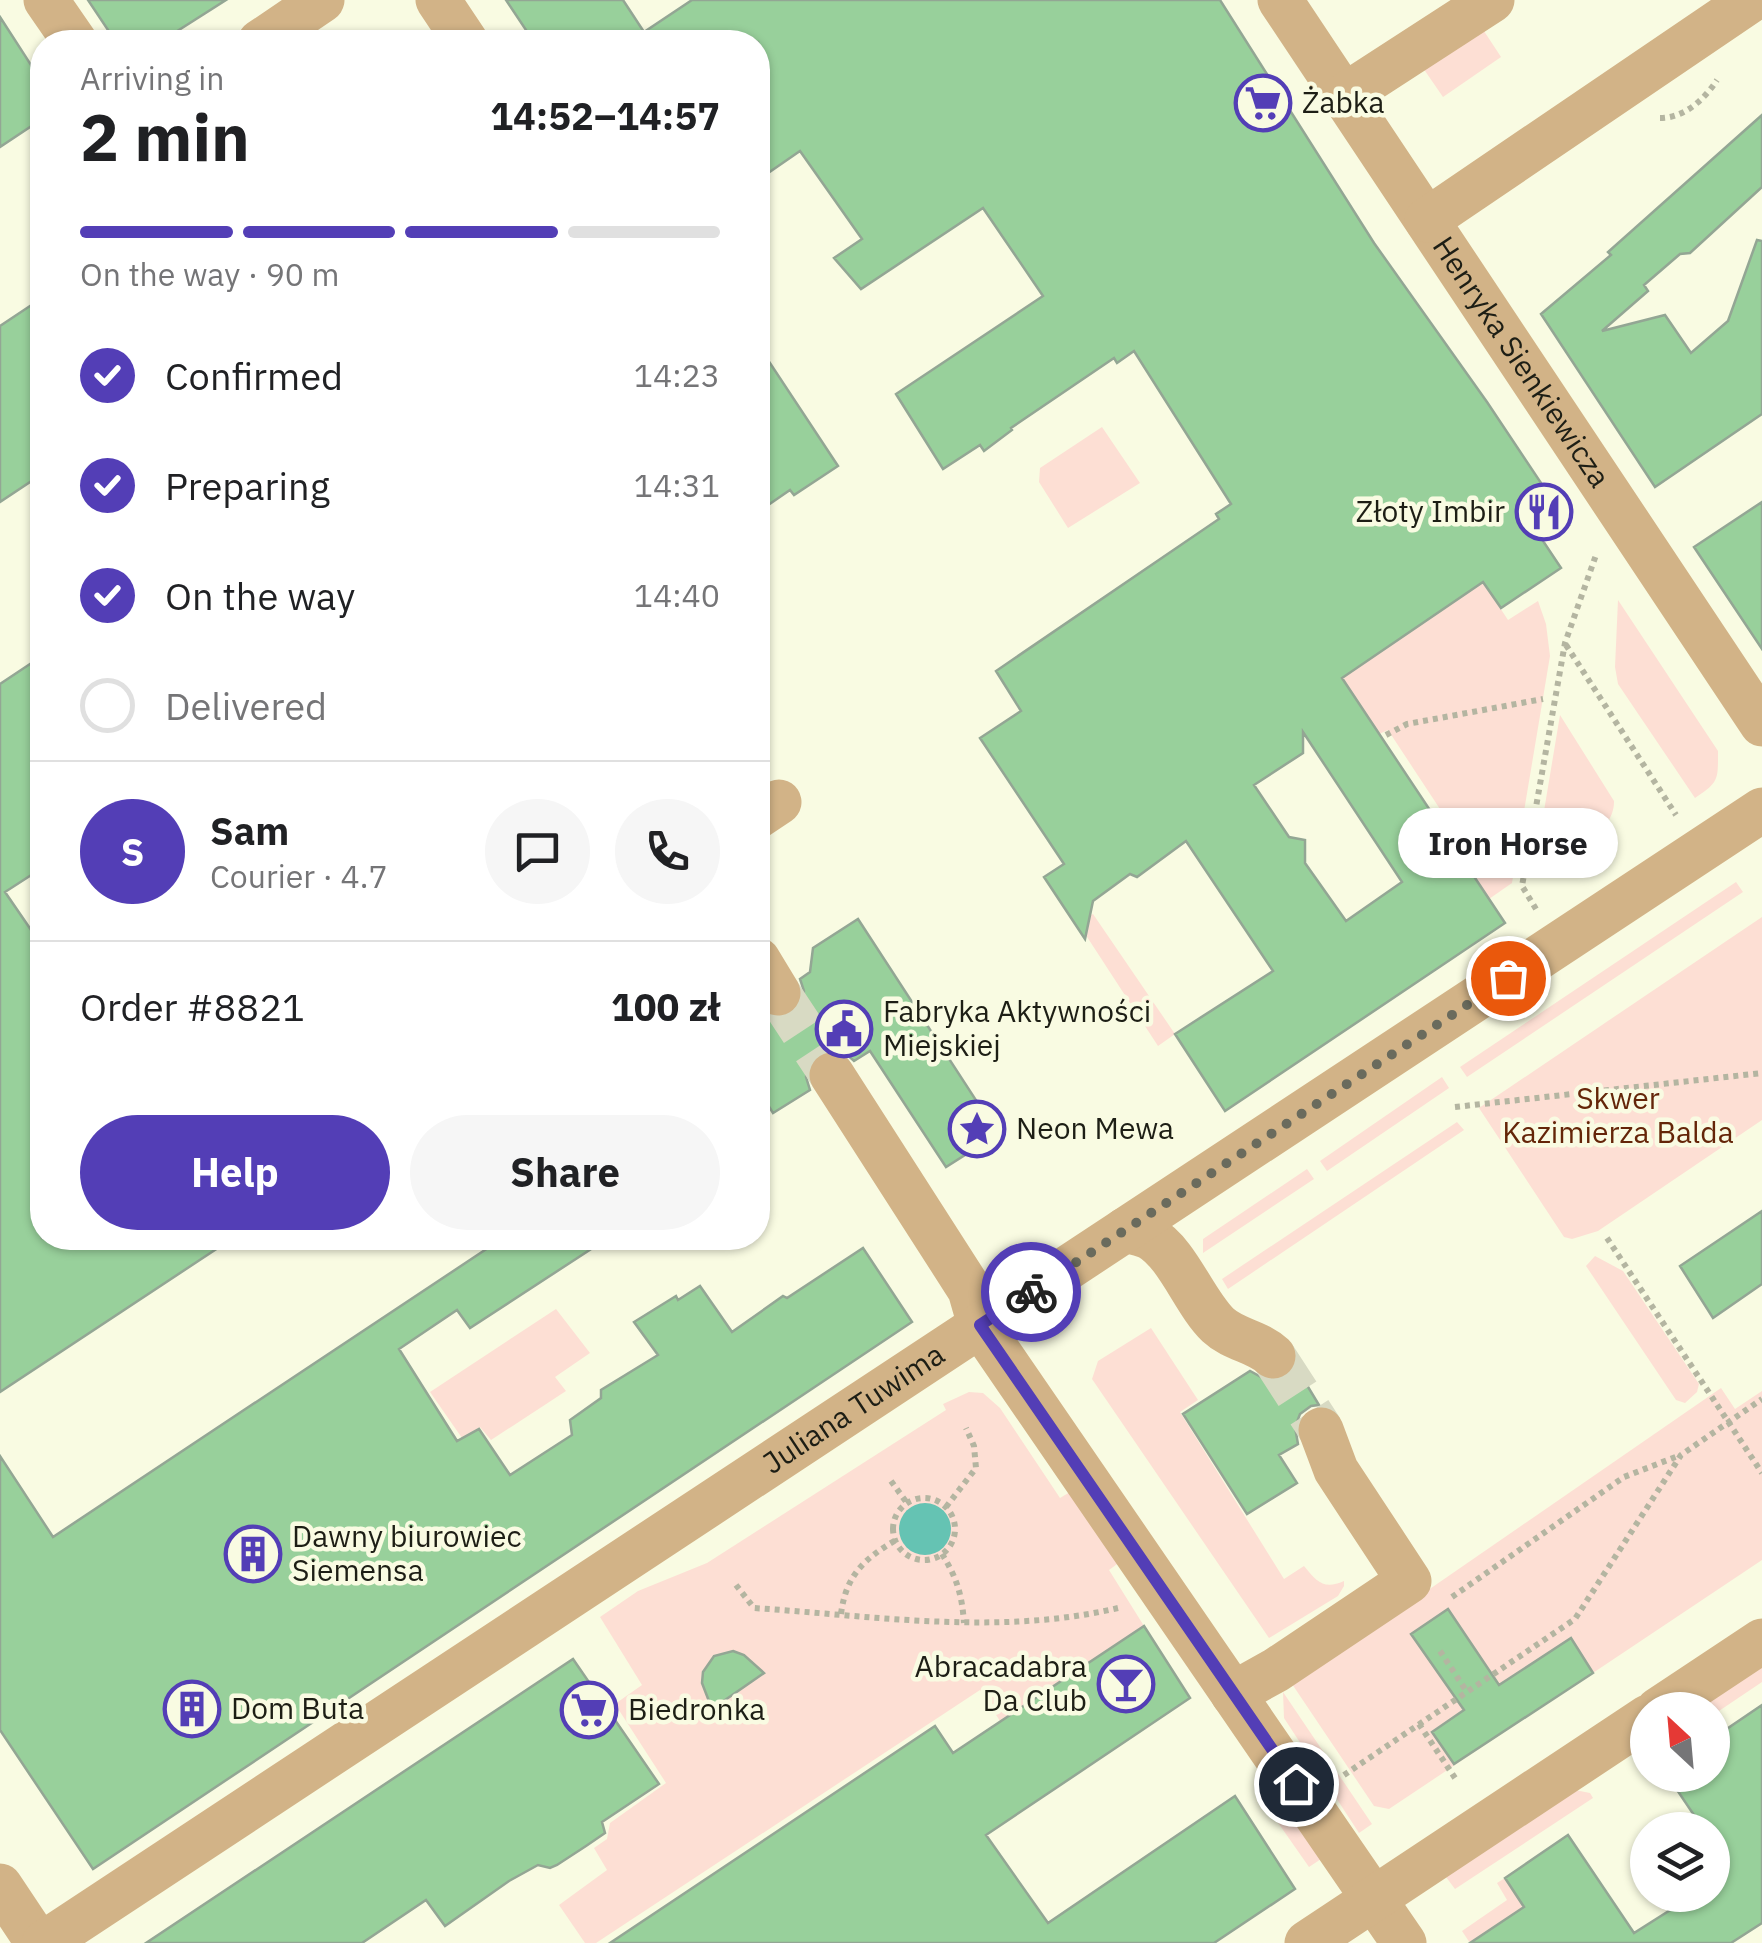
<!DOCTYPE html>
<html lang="en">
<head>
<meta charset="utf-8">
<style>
  body { margin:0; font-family:"IBM Plex Sans",sans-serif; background:#f6f6f6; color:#202124; height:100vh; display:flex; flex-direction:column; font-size:38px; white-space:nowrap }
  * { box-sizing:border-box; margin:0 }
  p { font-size:32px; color:#757577 }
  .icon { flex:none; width:55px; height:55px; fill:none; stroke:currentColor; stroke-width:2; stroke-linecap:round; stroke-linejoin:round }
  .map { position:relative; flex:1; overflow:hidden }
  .sheet { position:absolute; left:30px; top:30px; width:740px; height:1220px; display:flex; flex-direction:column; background:#fff; border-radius:40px; box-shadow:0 2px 8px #0004 }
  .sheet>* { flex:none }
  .needle { width:65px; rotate:334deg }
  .buttons { position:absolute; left:1630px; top:1692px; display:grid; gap:20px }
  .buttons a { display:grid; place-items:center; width:100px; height:100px; border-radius:50%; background:#fff; box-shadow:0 2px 8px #0004; font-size:50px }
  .pin { position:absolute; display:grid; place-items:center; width:85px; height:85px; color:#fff; margin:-42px; border:5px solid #fff; border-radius:50%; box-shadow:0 2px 10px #0007 }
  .courier { position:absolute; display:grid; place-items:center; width:100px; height:100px; margin:-50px; border:8px solid #533eb6; border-radius:50%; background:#fff; color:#222; box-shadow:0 2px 12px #0007 }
  .bubble { position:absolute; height:70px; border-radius:35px; background:#fff; box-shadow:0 2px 8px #0004; font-size:32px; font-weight:700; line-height:70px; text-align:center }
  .overview em { font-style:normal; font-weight:700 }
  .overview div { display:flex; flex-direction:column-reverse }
  .overview { display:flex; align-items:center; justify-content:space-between; height:170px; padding:0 50px }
  h1 { font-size:65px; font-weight:700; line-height:75px }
  .bar { display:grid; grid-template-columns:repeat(4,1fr); gap:15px 10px; align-content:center; height:120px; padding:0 50px }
  .bar i { height:12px; border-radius:8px; background:#e0e0e0 }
  .bar .active { background:#533eb6 }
  .bar p { grid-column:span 4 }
  .line { display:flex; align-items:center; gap:25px; padding:0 50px; border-top:2px solid #e0e0e0 }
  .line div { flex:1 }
  .round { display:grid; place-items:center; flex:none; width:105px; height:105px; border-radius:52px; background:#f6f6f6 }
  ol { padding:0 50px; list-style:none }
  li { display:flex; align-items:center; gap:30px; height:110px }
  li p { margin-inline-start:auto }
  li .icon { padding:10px; border-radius:50%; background:#533eb6; color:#fff; stroke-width:4 }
  li:last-child { color:#757577 }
  li i { width:55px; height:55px; border:5px solid #e0e0e0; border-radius:50% }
  .button { display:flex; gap:20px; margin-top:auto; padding:20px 50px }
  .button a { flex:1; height:115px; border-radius:60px; background:#533eb6; color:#fff; font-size:40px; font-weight:700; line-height:115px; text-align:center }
  .button a+a { background:#f6f6f6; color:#202124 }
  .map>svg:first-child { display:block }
  .green { fill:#fddfd4 }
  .water { fill:#65c3b3 }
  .building { fill:#98d09b; stroke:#93a694; stroke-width:2.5; fill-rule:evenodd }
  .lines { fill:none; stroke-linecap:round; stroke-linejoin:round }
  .minor-tunnel { stroke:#d8dac3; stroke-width:45; stroke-dasharray:45 22; stroke-linecap:butt }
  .path { stroke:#b4b5a1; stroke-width:6; stroke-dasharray:5 5; stroke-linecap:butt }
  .minor { stroke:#d2b387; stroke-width:45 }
  .done { stroke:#6a6b5d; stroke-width:10; stroke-dasharray:0 18 }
  .route { stroke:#533eb6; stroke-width:12 }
  .labels { text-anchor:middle; stroke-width:9; stroke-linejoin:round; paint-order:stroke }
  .poi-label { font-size:30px; fill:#1d1e15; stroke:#f9fbe2; text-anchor:start }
  .street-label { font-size:30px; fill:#1d1e15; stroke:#f9fbe2 }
  .park-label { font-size:30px; fill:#642508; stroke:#f9fbe2 }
</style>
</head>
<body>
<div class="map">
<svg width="1762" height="1943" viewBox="0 0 1762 1943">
  <rect width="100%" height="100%" fill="#f9fbe2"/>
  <path class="green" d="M1482 28 1501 57 1443 97 1423 68Z
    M1102 427 1140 483 1068 528 1039 482 1040 468Z
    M1483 582 1508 620 1538 601 1546 624 1550 656 1512 883 1489 899 1454 847 1461 841 1388 730 1379 734 1341 678Z
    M1618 600 1718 751C1718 780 1719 782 1695 798L1618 684 1615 667Z
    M1560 715 1614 801C1615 835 1563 855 1538 871L1535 865Z
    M1736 882 1743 892 1467 1077 1460 1067Z
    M1093 914 1175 1034 1158 1046 1078 923Z
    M1762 917V1120L1598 1231 1572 1239 1564 1237 1479 1108Z
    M1442 1077 1449 1088 1327 1171 1320 1161Z
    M1457 1122 1464 1130 1228 1289 1222 1279Z
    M1307 1169 1314 1179 1203 1253V1239Z
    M1595 1256 1623 1271 1699 1384 1697 1392 1685 1403 1676 1400 1586 1266Z
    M556 1309 590 1353 555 1377 566 1391 491 1440 480 1427 462 1438 430 1392Z
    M1151 1328 1198 1400 1180 1412 1284 1579 1304 1566C1317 1582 1324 1590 1344 1581V1586L1338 1596 1269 1638 1092 1379 1098 1361Z
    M1721 1388 1735 1409 1762 1391V1560L1389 1809 1374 1806 1292 1684Z
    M969 1392 983 1393 1000 1408 1060 1498 1075 1489 1124 1559 1109 1570 1144 1626 1000 1721 980 1690 596 1943H585L559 1905 607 1870 594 1848 607 1839 610 1823 666 1783 615 1704 642 1685 600 1617 638 1591 707 1563 946 1410 943 1404Z
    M1762 1666V1682L1713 1715 1712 1710H1696Z
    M1283 1692 1372 1824 1359 1833 1284 1718Z
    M1275 1786 1324 1857 1309 1867 1260 1797Z
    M1575 1790 1590 1793 1593 1798 1455 1889 1446 1877Z
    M1505 1878 1524 1907 1470 1943 1462 1931 1507 1900 1497 1883Z"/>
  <path class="water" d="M899 1529a26 26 0 1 1 52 0a26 26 0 1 1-52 0Z"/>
  <path class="building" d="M88 0H226L160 42H116Z
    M506 0H623L644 32 692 0H1220L1374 243 1487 402 1569 525 1543 541 1561 568 1501 608 1483 582 1342 678 1505 923 1225 1111 1175 1034 1273 971 1186 841 1137 877 1130 874 1093 901 1085 939 1044 877 1064 864 980 738 1021 711 996 671 1219 519 1216 514 1231 504 1134 351 1117 363 1114 358 1011 428 1012 430 984 451 980 445 943 469 896 394 1043 296 983 208 861 289 834 258 862 239 800 151 758 180V42H534ZM1303 732 1402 882 1346 921 1305 863V840L1289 837 1254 785 1303 753Z
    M0 17 42 82V119L0 147Z
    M1762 115V187L1690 253 1680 254 1644 285 1648 291 1602 331 1665 315 1691 353 1728 321 1757 240 1762 241V414L1655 487 1541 314 1611 255 1608 252Z
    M42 298V474L0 502V326Z
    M758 345 838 466 794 495 790 490 758 512Z
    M1762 502V649L1694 547Z
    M42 656V868L5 892 42 946V1238H233L0 1392V684Z
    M858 919 998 1134 946 1167 870 1051 854 1061 843 1051 832 1049 819 1052 808 1064 806 1077 810 1090 773 1113 758 1089V1009L766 1016 778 1019 792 1015 801 1005 804 991 800 979 810 972 813 948Z
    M1762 1211V1284L1713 1318 1680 1266Z
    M503 1238H608L470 1328 457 1310 399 1349 457 1441 479 1429 510 1475 572 1435 570 1420 601 1398V1390L658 1355 634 1322 676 1296 678 1300 700 1286 732 1332 783 1296 787 1298 863 1248 912 1322 93 1869 0 1730V1456L53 1537Z
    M1296 1367 1319 1405 1311 1406 1300 1414 1295 1427 1298 1444 1279 1455 1297 1483 1247 1514 1183 1414 1250 1371 1270 1382 1283 1380Z
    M1448 1609 1499 1685 1571 1638 1593 1673 1454 1764 1432 1732 1464 1710 1411 1634Z
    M1144 1626 1190 1698 986 1835 1048 1923 1235 1796 1295 1889 1214 1943H610L935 1726 953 1753Z
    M733 1651 744 1655 764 1673 712 1709 702 1683 703 1672 714 1656Z
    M573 1659 659 1784 602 1822 605 1833 586 1846 557 1865 550 1868 538 1865 509 1881 445 1926 426 1900 362 1943H146Z
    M1762 1705V1923L1731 1943H1470L1524 1907 1505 1878 1568 1835 1634 1933 1694 1895H1712V1830H1704L1667 1775H1712V1739Z"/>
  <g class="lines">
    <path class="minor-tunnel" d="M778 993 832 1075
      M1273 1356 1321 1430"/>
    <path class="path" d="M1660 118C1684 118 1704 100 1717 80
      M1566 645 1676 815
      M1386 735 1407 724 1543 699
      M1536 909 1522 886 1565 643 1596 555
      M1455 1107 1762 1073
      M1607 1238 1762 1473
      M891 1481 907 1503
      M893 1529a31 31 0 1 1 62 0a31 31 0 1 1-62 0Z
      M946 1507 976 1468 974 1446 966 1428
      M942 1554C957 1578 962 1595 964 1623
      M736 1585 754 1608C875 1616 999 1636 1118 1608
      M1452 1597 1624 1477 1678 1456
      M841 1614C846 1575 864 1559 896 1540
      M1440 1651 1467 1692
      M1419 1724 1455 1778
      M1344 1775 1575 1619 1681 1455 1762 1399"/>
    <g class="minor">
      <path d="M46 0 75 42"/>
      <path d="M438 0 466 42"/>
      <path id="s1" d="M1280 0 1762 724"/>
      <path d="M260 42 322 0"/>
      <path d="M1344 96 1492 0"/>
      <path d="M1427 220 1751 0"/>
      <path d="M758 816 779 802"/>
      <path d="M758 960 778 993"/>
      <path d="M832 1075 970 1290 980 1325 1404 1943"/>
      <path d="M1125 1230C1133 1232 1142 1234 1149 1237 1178 1253 1194 1302 1218 1325 1234 1340 1257 1341 1273 1356"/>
      <path d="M1233 1694 1276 1670 1409 1581 1336 1470 1321 1430"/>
      <path d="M1658 1710 1762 1641"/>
      <path d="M0 1886 38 1943"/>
      <path id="s2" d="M44 1943 1762 810"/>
      <path d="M1307 1943 1648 1717"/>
    </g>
  </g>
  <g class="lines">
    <path class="done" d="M1031 1292 1508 978"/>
    <path class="route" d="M1031 1292 980 1325 1296 1784"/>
  </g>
  <defs>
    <g id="supermarket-ring" transform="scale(2.875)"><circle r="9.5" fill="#f9fbe2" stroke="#533eb6" stroke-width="1.5"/><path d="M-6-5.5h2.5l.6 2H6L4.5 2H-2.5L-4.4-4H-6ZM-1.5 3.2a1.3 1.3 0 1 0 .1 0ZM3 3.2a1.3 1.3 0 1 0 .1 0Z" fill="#533eb6"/></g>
    <g id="restaurant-ring" transform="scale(2.875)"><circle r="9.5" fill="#f9fbe2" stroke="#533eb6" stroke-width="1.5"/><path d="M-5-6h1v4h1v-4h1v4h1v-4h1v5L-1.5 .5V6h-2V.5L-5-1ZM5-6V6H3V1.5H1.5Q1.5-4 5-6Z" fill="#533eb6"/></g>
    <g id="civic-ring" transform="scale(2.875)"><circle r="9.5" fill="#f9fbe2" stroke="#533eb6" stroke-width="1.5"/><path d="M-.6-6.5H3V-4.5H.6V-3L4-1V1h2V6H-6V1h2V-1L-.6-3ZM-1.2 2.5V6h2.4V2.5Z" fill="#533eb6"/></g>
    <g id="sight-ring" transform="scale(2.875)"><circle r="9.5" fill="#f9fbe2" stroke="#533eb6" stroke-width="1.5"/><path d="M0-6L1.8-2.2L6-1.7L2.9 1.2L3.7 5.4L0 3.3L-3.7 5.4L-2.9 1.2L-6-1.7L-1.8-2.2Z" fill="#533eb6"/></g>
    <g id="building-ring" transform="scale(2.875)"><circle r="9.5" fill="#f9fbe2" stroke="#533eb6" stroke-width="1.5"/><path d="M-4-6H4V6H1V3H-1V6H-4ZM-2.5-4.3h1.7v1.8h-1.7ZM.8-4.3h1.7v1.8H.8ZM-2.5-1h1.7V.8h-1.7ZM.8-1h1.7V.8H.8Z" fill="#533eb6"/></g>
    <g id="bar-ring" transform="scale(2.875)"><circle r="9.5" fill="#f9fbe2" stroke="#533eb6" stroke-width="1.5"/><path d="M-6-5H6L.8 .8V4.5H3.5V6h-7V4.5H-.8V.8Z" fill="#533eb6"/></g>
  </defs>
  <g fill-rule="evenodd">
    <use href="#supermarket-ring" x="1263" y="103"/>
    <use href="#restaurant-ring" x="1544" y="512"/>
    <use href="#civic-ring" x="844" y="1029"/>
    <use href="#sight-ring" x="977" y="1129"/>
    <use href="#building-ring" x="253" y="1554"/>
    <use href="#bar-ring" x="1126" y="1684"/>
    <use href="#building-ring" x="192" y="1709"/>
    <use href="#supermarket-ring" x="589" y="1710"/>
  </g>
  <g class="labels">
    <g class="poi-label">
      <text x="1302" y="113">Żabka</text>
      <text x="1505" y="522" text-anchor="end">Złoty Imbir</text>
      <text x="883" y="1022">Fabryka Aktywności<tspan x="883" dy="34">Miejskiej</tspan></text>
      <text x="1016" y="1139">Neon Mewa</text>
      <text x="292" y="1547">Dawny biurowiec<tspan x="292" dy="34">Siemensa</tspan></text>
      <text x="1087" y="1677" text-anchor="end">Abracadabra<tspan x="1087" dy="34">Da Club</tspan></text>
      <text x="231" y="1719">Dom Buta</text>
      <text x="628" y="1720">Biedronka</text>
    </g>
    <g class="street-label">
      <text dy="10" stroke="none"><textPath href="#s1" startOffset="435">Henryka Sienkiewicza</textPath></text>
      <text dy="10" stroke="none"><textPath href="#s2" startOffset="970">Juliana Tuwima</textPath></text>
    </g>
    <g class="park-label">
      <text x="1618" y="1109">Skwer<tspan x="1618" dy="34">Kazimierza Balda</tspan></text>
    </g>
  </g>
</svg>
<div class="buttons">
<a><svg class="needle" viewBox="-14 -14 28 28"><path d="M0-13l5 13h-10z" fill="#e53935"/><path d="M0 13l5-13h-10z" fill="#757577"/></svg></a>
<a><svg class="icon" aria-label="layers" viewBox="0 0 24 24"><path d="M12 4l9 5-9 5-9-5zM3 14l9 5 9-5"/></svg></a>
</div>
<div class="pin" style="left:1508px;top:978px;background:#ea580c"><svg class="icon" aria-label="bag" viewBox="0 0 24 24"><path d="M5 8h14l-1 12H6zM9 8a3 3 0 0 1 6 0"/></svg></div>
<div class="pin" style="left:1296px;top:1784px;background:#1f2937"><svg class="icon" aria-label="home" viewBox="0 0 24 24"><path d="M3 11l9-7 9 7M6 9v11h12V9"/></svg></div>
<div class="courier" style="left:1031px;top:1292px"><svg class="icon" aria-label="bike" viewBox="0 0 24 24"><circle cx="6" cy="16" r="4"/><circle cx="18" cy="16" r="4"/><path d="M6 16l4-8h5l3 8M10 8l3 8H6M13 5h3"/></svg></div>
<div class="bubble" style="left:1398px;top:808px;width:220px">Iron Horse</div>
<section class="sheet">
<div class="overview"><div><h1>2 min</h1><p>Arriving in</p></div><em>14:52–14:57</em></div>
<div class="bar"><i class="active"></i><i class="active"></i><i class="active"></i><i></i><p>On the way · 90 m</p></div>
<ol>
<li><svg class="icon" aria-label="check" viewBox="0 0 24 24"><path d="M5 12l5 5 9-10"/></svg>Confirmed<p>14:23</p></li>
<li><svg class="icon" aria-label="check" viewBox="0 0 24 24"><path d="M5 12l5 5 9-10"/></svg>Preparing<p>14:31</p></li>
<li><svg class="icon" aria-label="check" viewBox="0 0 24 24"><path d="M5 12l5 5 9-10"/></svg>On the way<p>14:40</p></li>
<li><i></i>Delivered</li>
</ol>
<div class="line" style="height:180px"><b class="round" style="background:#533eb6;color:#fff">S</b><div><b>Sam</b><p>Courier · 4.7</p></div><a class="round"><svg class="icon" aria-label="chat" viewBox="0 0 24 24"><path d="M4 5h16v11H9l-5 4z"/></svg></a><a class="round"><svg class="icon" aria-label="phone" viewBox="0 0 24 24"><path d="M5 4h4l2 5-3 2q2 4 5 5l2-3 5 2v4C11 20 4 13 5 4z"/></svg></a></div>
<div class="line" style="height:130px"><div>Order #8821</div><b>100 zł</b></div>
<div class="button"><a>Help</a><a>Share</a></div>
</section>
</div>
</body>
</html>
